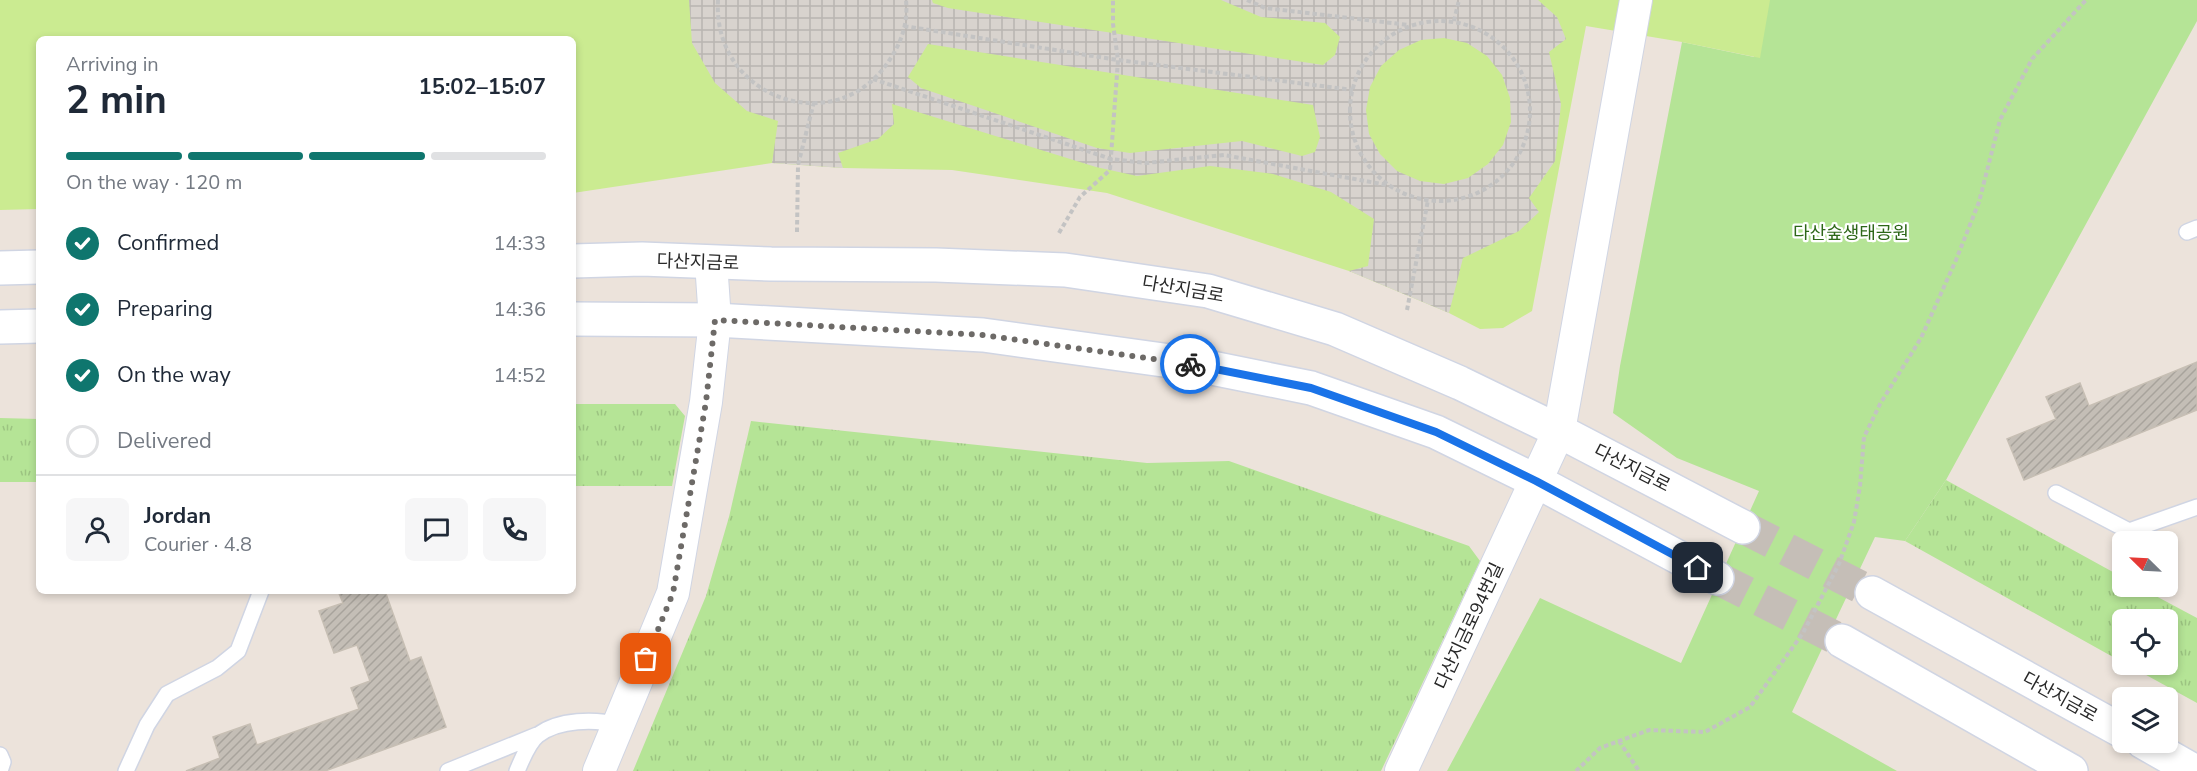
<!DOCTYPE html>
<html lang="en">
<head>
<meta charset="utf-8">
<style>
  body { margin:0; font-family:"Nunito Sans","Noto Sans KR",sans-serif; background:#f6f6f7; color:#1f2937; height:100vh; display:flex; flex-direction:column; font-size:22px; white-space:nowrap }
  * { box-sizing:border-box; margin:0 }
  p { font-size:20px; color:#747a83 }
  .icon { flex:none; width:33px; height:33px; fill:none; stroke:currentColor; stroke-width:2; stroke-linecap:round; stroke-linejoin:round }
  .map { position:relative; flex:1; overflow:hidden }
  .sheet { position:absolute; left:36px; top:36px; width:540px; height:558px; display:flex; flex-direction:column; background:#fff; border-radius:9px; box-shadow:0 3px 9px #0003 }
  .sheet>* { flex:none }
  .needle { width:39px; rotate:294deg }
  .tools { position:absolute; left:2112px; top:531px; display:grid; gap:12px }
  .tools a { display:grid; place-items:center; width:66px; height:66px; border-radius:9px; background:#fff; box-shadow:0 3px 9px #0003; font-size:30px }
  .pin { position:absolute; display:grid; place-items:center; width:51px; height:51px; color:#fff; margin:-26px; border-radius:12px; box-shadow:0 3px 9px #0006 }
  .courier { position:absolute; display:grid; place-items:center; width:60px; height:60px; margin:-30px; border:4px solid #1a73e8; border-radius:50%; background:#fff; color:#222; box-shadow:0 2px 8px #0007 }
  .overview em { font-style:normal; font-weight:700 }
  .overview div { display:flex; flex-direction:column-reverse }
  .overview { display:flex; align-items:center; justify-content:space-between; height:102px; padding:0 30px }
  h1 { font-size:39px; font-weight:700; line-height:45px }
  .bar { display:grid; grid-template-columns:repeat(4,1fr); gap:9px 6px; align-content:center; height:72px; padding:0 30px }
  .bar i { height:8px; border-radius:4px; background:#e0e1e3 }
  .bar .current { background:#0f766e }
  .bar p { grid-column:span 4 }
  .line { display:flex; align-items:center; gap:15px; padding:0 30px; border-top:2px solid #e0e1e3 }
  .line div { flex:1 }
  .round { display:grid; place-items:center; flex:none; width:63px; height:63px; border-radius:9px; background:#f6f6f7 }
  ol { padding:0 30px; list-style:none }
  li { display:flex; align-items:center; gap:18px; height:66px }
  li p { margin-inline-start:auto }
  li .icon { padding:6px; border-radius:50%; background:#0f766e; color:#fff; stroke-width:4 }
  li:last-child { color:#747a83 }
  li i { width:33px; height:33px; border:3px solid #e0e1e3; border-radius:50% }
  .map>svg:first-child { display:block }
  .grass { fill:url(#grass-tufts) }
  .park { fill:#b5e496 }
  .pitch { fill:#cbeb91 }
  .plaza { fill:url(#plaza-grid); fill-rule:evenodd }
  .building { fill:url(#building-hatch); stroke:#c7bfb4; stroke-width:1.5 }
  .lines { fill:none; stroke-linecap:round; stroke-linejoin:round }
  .secondary-tunnel { stroke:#c5beb7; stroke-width:33; stroke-dasharray:33 16; stroke-linecap:butt }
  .lane-casing { stroke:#d0d5e3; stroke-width:18 }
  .street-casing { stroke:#d0d5e3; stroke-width:34 }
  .secondary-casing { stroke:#d0d5e3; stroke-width:36 }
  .path { stroke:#c3c3c3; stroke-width:4; stroke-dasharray:4.5 3; stroke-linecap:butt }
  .lane { stroke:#fff; stroke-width:15 }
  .street { stroke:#fff; stroke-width:32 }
  .secondary { stroke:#fff; stroke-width:33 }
  .done { stroke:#6d6a67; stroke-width:6; stroke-dasharray:0 10.8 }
  .route { stroke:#1a73e8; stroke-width:8 }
  .labels { text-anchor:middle; stroke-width:4.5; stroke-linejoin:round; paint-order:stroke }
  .park-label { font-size:18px; fill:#2d6718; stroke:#fff }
  .street-label { font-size:18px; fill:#292929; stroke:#fff }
</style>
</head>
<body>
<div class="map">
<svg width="2197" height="771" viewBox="0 0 2197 771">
  <defs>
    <pattern id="grass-tufts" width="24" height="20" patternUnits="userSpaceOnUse" patternTransform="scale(1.5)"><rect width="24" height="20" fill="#b5e496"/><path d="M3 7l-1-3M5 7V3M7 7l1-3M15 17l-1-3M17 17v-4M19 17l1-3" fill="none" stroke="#9cc481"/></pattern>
    <pattern id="plaza-grid" width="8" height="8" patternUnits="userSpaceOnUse" patternTransform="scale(1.5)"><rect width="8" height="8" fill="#d8d3ce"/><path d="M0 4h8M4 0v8" fill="none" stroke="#b9b5b1"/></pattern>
    <pattern id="building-hatch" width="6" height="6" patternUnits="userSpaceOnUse" patternTransform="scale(1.5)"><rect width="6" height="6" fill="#c4beb6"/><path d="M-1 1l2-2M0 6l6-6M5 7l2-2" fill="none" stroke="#a8a39c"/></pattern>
  </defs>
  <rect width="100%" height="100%" fill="#ece3db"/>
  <path class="grass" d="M573 404H675L685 416 672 486H573Z
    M0 418 39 419V482H0Z
    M751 421 1147 463 1229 461 1469 546 1480 561 1381 771H633L706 596 729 517Z
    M1946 480 2122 577V586L2139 587 2197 618V703L2128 665 2168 664V620H2122V662L1905 541Z"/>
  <path class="park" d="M1764 0H2197V21L1946 480 1905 541 1875 537 1792 712 1897 771H1447L1540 598 1681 663 1759 491 1677 458 1613 413 1620 366 1682 42 1754 57Z"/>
  <path class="pitch" d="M0 0H1770L1760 58 1682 42 1586 26 1532 311 1503 328 1480 329 1449 313 1349 271 1107 193 952 170 843 168 772 163 573 193V39H39V209L0 210Z"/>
  <path class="plaza" d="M689 0H932L933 3 948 8 1323 65 1335 55 1340 37 1325 23 1261 17 1221 0H1538L1557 17 1566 39 1549 52 1561 104 1555 161 1529 198 1539 212 1519 231 1463 258 1449 313 1349 271 1368 266 1374 219 1331 192 1273 174 1210 166 1137 176 1096 167 892 104 894 124 878 139 838 153 843 168 772 163 778 121 747 111 715 83 692 43ZM1444 38 1467 43 1487 56 1502 75 1510 98 1511 122 1503 145 1488 164 1468 178 1444 184 1420 181 1397 171 1380 154 1369 134 1366 110 1370 87 1381 66 1399 50 1421 40ZM928 44 1313 105 1320 137 1315 152 1302 156 1242 141 1130 153 1097 148 921 88 908 77Z"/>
  <path class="building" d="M2197 362V410L2024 480 2007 439 2056 419 2046 397 2080 383 2089 406Z
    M338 591H385L410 661 421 657 446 727 325 771H186L220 758 213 737 250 724 257 745 359 709 351 688 370 681 357 645 334 653 319 611 343 603Z"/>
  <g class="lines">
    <path class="secondary-tunnel" d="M1743 527 1872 593
      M1717 578 1842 641"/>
    <g class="lane-casing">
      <path id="lane" d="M2187 232 2197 228
        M2056 493 2129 531 2197 507
        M0 755 3 762 0 771
        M126 771 147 725 167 694 217 668 238 651 261 591
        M448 771 537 735
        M517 771C522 760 528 743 538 735 559 719 595 719 619 725"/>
    </g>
    <g class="street-casing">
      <path id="street" d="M599 771 673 593 706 402 715 320 711 262
        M1401 771 1559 431 1636 0"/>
    </g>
    <g class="secondary-casing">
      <path id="secondary" d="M573 261 642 259 771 264 936 265 1065 270 1208 291 1335 329 1460 383 1559 431 1743 527
        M0 268 39 267
        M573 319 715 320 983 335 1192 364 1311 388 1436 432 1536 481 1717 578
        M0 327 39 326
        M1872 593 2122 731
        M1842 641 2071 771
        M2143 742 2194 771"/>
    </g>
    <path class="path" d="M718 0C712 101 841 143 892 56 903 39 908 20 906 0
      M1247 0 1265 8 1409 25
      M1350 111a90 90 0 1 1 180 0a90 90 0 1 1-180 0Z
      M1454 21 1459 0
      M904 26 1118 60 1353 90
      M873 79 1111 159 1146 163 1224 155 1387 185
      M797 232 798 165 814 102
      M1059 233 1080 197 1110 170 1118 60 1113 24V0
      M1407 310 1428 200
      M1619 741 1639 771
      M1576 771 1600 748 1649 730 1705 732 1750 707 1803 633 1839 564 1854 522 1860 486 1864 437 1880 404 1921 338 1956 260 1979 202 2000 120 2032 59 2086 0"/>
    <use href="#lane" class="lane"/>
    <use href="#street" class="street"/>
    <use href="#secondary" class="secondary"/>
  </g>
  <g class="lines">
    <path class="done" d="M646 659 673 593 706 402 715 320 983 335 1190 364"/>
    <path class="route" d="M1190 364 1311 388 1436 432 1536 481 1698 568"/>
  </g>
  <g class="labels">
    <g class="park-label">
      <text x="1851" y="239">다산숲생태공원</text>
    </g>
    <g class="street-label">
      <text transform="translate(698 262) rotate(2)" y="6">다산지금로</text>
      <text transform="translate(1183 289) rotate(10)" y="6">다산지금로</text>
      <text transform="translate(1632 468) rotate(27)" y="6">다산지금로</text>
      <text transform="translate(1469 626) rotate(-65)" y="6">다산지금로94번길</text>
      <text transform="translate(2060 697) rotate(29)" y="6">다산지금로</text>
    </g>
  </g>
</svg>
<div class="tools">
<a><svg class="needle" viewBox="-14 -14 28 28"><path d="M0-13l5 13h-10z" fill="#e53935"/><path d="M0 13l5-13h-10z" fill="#747a83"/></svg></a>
<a><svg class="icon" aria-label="locate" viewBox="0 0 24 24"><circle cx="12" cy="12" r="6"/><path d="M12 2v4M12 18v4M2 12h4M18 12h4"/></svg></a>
<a><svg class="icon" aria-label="layers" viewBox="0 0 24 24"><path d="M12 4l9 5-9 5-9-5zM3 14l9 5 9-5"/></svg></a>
</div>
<div class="pin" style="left:646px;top:659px;background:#ea580c"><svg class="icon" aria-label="bag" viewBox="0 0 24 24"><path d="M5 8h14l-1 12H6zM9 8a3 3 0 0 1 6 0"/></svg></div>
<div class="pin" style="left:1698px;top:568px;background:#1f2937"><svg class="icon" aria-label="home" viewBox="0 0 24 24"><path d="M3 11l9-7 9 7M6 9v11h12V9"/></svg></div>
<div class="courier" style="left:1190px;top:364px"><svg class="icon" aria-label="bike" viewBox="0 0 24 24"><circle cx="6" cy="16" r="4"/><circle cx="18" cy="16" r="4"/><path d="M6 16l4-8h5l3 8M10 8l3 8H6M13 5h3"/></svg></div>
<section class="sheet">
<div class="overview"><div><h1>2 min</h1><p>Arriving in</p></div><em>15:02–15:07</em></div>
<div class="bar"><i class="current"></i><i class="current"></i><i class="current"></i><i></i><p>On the way · 120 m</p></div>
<ol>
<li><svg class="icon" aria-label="check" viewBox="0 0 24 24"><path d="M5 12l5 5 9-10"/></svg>Confirmed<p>14:33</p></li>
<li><svg class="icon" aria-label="check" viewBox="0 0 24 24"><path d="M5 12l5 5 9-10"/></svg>Preparing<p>14:36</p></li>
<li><svg class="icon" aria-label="check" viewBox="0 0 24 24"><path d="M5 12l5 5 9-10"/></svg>On the way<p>14:52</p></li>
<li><i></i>Delivered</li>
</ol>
<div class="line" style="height:108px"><a class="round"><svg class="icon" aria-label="person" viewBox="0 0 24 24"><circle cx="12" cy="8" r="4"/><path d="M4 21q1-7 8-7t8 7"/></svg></a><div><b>Jordan</b><p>Courier · 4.8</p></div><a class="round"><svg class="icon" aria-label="chat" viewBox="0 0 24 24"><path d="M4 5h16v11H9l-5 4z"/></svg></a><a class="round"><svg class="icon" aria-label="phone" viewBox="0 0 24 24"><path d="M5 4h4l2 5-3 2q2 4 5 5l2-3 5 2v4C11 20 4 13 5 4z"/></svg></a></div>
</section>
</div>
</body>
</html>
